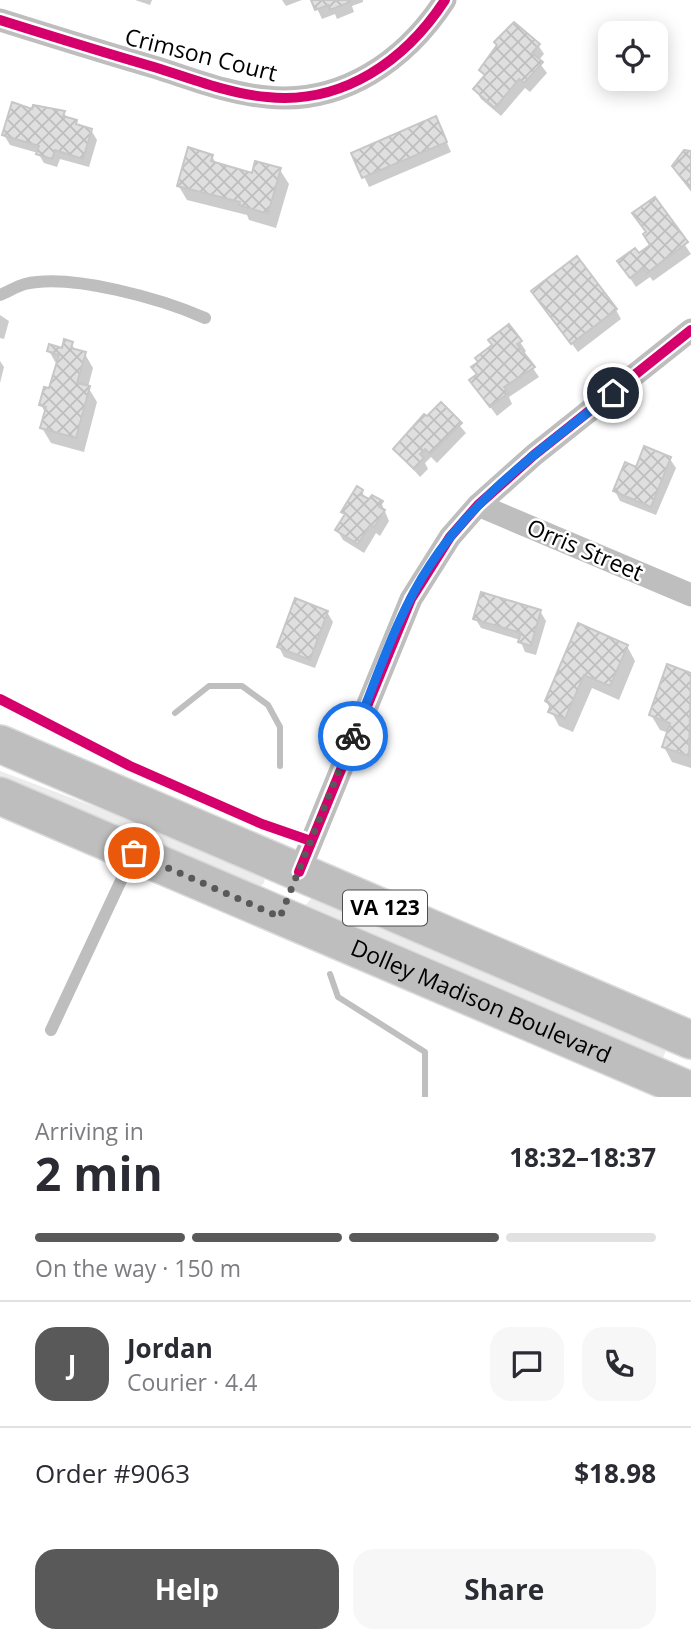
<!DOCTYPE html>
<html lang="en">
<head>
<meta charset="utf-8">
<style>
  body { margin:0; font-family:"Open Sans",sans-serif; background:#f7f7f7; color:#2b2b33; height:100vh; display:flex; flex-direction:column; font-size:26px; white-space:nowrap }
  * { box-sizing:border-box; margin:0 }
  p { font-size:23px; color:#7c7c81 }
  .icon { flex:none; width:38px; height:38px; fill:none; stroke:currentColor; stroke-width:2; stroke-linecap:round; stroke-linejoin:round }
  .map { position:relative; height:1097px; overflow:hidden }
  .panel { display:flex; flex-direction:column; background:#fff; flex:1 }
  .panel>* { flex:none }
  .fabs { position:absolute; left:598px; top:21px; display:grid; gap:14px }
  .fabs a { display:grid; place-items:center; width:70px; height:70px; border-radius:14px; background:#fff; box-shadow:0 4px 18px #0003; font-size:35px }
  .pin { position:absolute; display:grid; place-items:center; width:60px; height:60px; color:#fff; margin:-30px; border:4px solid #fff; border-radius:50%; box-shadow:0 2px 7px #0007 }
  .courier { position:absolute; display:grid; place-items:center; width:70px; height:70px; margin:-35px; border:5px solid #1a73e8; border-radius:50%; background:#fff; color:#222; box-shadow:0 2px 9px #0007 }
  .head em { font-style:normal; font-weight:700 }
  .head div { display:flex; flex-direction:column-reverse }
  .head { display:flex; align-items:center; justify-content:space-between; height:119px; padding:0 35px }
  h1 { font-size:46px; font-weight:700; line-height:52px }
  .bar { display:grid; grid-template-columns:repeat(4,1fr); gap:10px 7px; align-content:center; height:84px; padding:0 35px }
  .bar i { height:9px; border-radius:5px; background:#e1e1e2 }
  .bar .selected { background:#595959 }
  .bar p { grid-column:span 4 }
  .line { display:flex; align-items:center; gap:18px; padding:0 35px; border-top:2px solid #e1e1e2 }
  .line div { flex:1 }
  .round { display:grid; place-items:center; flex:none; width:74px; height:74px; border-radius:21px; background:#f7f7f7 }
  .action { display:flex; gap:14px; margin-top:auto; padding:14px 35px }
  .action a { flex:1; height:80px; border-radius:21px; background:#595959; color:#fff; font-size:28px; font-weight:700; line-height:80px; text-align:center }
  .action a+a { background:#f7f7f7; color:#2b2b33 }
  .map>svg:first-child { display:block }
  .green { fill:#ececec }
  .shadow { fill:#0003 }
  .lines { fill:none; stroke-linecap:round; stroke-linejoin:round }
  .stream { stroke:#bfbfbf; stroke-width:6 }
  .building { fill:url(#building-cross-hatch); stroke:#c7c7c7; stroke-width:2 }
  .primary-casing { stroke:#dbdbdb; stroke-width:40 }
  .lane { stroke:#bebebe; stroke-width:12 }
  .street { stroke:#bebebe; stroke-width:23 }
  .primary { stroke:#bebebe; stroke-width:37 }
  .cycleway-casing { stroke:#fff; stroke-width:15 }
  .cycleway { stroke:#d6006c; stroke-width:10 }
  .done { stroke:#595959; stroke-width:7; stroke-dasharray:0 12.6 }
  .route { stroke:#1a73e8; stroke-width:9 }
  .labels { text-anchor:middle; stroke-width:5; stroke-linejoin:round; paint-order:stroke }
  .shield { fill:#fff; stroke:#4c4c4c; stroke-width:2 }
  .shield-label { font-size:21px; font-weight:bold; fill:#000 }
  .street-label { font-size:23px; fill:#000; stroke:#fff }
</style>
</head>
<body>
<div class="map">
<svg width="691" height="1097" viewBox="0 0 691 1097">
  <defs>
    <pattern id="building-cross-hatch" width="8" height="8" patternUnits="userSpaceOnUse" patternTransform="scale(1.75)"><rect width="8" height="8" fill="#dfdfdf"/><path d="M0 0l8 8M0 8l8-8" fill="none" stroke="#bebebe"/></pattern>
  </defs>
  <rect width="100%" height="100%" fill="#fff"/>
  <path class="green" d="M0 771 253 866 265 875 264 883 260 887 254 886 0 786Z
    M313 896 668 1046 661 1062 305 906Z"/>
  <path class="shadow" d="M135 0H152L150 5Z
    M282 0H302L286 6Z
    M313 0H363V2L352 6 354 12 337 19 335 14 322 19Z
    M538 45 544 54 538 61 547 73 530 92 525 88 501 116 481 99 475 89 485 77 481 70 498 46Z
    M13 105 63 113 78 127 91 130 97 140 89 167 60 159 57 167 44 163 38 153 10 145 4 135Z
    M436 118 451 152 369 187 353 153Z
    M212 156 216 164 253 175 280 170 289 184 276 228 249 220 247 215 187 200 178 185Z
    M654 199 691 254 653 281 650 277 636 287 619 262 638 256 652 246 647 233Z
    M533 291 616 310 621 319 578 352Z
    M0 315 9 321 4 339 0 338Z
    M520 342 526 351 523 354 539 377 509 397 512 404 497 416 471 381 478 376 473 368Z
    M71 343 76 351 85 354 93 368 88 387 97 402 84 452 51 443 42 428 46 414 41 405 51 390 57 365 49 351 63 350Z
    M0 361 4 367 0 383Z
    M441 404 466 433 437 463 431 457 425 463 428 469 420 477 395 449 417 424Z
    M670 459 676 468 656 515 620 501 615 491 637 469Z
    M362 492 367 500 381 502 389 521 380 536 376 533 364 553 343 540 337 530 346 517 343 512Z
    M540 611 546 621 536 655 525 652 520 640 481 628 475 618Z
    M327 612 333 622 315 668 284 657 279 647Z
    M579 626 627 646 635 661 619 700 592 688 573 732 559 726 546 701Z
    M668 667 691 675V768L672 762 664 747 669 733 660 730 651 715Z"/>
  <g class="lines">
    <path class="stream" d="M175 713 209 686H242L268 705 280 727V766
      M330 974 338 997 425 1052V1097"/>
  </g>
  <path class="building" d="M311 0H350V2L330 10 328 5 315 10Z
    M514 22 540 44 532 53 543 62 524 83 519 79 495 108 473 89 485 75 479 70 497 45 494 42Z
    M12 102 32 109 33 105 65 111 63 116 77 120 76 124 92 129 83 159 55 150 52 159 36 154 39 146 2 135Z
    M436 116 447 142 362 178 351 153Z
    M188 147 213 155 211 161 252 173 255 161 281 168 268 214 239 205 240 202 177 186Z
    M684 150 691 151V190L672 166Z
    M655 197 688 242 647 273 643 268 630 278 617 261 635 248 639 253 650 245 643 234 646 232 632 213Z
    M577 256 617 309 571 344 531 291Z
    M509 324 522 341 517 344 535 367 504 387 508 393 490 407 469 380 477 374 471 367 478 362 475 358 492 345 488 340Z
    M64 339 73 342 71 348 86 352 77 383 90 386 76 438 40 428 46 407 39 405 44 387 49 388 59 355 47 351 49 344 62 348Z
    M441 402 462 423 430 454 425 449 420 454 424 458 414 469 393 449 424 414 427 416Z
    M644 446 671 457 651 507 613 491 625 462 636 467Z
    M357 486 363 490 361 495 369 499 372 495 383 501 379 507 385 510 374 527 370 525 358 544 335 530 345 514 341 512Z
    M481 592 541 610 531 646 518 642 521 633 473 619Z
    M295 598 328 611 310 660 277 647Z
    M578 623 628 645 610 686 584 675 565 719 548 712 551 705 545 701Z
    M667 664 691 673 689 756 662 747 670 723 649 715Z"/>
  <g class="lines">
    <g class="primary-casing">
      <g id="primary">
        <path d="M0 744 691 1040"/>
        <path id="s1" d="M0 796 691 1091"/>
      </g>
    </g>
    <path class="lane" d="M0 295C8 292 17 286 25 284 71 273 162 299 205 318
      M51 1030 132 857"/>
    <path class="street" d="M0 20C51 36 102 52 154 67 190 78 229 94 267 97 343 105 406 60 445 0
      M478 505 691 595
      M299 872 411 599 450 537 478 505 534 455 691 330"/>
    <use href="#primary" class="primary"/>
    <g class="cycleway-casing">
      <path id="cycleway" d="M0 20C51 36 102 52 154 67 190 78 229 94 267 97 343 105 406 60 445 0
        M0 699 130 766 262 824 311 841
        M299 872 411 599 450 537 478 505 534 455 691 330"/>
    </g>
    <use href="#cycleway" class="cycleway"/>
  </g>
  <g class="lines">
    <path class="done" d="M134 853 280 917 353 736"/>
    <path class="route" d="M353 736C377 679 396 616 430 565 476 494 548 444 613 393"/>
  </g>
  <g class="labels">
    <rect class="shield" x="343" y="890.5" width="84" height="35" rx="5"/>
    <g class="shield-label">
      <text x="385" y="915">VA 123</text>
    </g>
    <g class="street-label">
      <text transform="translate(201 55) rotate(14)" y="8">Crimson Court</text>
      <text transform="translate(585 550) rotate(23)" y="8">Orris Street</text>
      <text dy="8" stroke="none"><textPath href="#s1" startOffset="523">Dolley Madison Boulevard</textPath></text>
    </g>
  </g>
</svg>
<div class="fabs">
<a><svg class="icon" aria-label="locate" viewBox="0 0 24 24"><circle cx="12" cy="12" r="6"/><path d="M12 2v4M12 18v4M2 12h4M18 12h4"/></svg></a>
</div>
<div class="pin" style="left:134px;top:853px;background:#ea580c"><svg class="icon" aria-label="bag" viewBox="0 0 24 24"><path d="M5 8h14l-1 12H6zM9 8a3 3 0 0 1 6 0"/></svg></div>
<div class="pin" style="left:613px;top:393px;background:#1f2937"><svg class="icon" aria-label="home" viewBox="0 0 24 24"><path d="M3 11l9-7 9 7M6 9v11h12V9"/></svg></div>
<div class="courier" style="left:353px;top:736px"><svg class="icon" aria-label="bike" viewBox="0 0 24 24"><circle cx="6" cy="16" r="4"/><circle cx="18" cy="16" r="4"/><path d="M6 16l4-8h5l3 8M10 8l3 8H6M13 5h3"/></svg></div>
</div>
<section class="panel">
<div class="head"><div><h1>2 min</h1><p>Arriving in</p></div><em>18:32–18:37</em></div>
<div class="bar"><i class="selected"></i><i class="selected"></i><i class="selected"></i><i></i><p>On the way · 150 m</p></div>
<div class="line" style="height:126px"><b class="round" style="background:#595959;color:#fff">J</b><div><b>Jordan</b><p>Courier · 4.4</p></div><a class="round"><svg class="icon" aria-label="chat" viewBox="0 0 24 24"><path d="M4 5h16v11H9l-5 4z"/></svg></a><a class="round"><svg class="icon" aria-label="phone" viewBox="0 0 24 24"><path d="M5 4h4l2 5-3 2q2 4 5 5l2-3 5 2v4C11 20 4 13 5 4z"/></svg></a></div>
<div class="line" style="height:91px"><div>Order #9063</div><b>$18.98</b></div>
<div class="action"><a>Help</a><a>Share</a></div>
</section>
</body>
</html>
